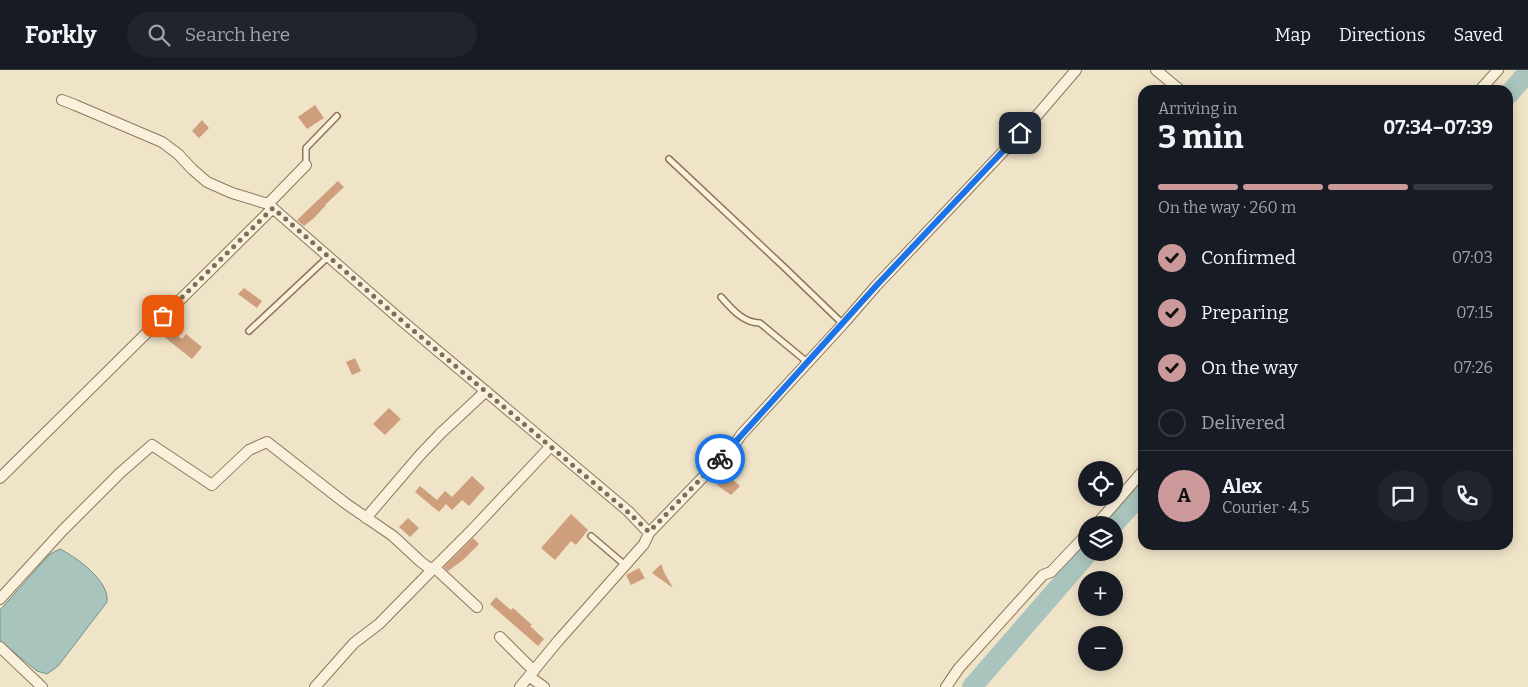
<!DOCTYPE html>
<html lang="en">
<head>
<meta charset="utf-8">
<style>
  body { margin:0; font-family:Bitter,serif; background:#20242c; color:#f1f3f6; height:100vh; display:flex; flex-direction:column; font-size:19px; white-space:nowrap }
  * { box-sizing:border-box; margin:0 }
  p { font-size:16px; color:#9ea1a6 }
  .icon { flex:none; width:28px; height:28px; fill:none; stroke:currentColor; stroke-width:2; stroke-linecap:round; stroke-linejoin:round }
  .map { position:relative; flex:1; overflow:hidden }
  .side { position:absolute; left:1138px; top:15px; width:375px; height:465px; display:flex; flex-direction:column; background:#171b24; border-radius:15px; box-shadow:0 2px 12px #0003 }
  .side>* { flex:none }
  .controls { position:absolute; left:1078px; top:391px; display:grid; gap:10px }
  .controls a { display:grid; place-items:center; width:45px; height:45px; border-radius:50%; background:#171b24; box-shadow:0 2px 12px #0003; font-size:25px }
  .pin { position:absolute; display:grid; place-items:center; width:42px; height:42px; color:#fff; margin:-21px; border-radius:10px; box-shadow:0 2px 8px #0006 }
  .courier { position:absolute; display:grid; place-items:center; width:50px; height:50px; margin:-25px; border:4px solid #1a73e8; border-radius:50%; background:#fff; color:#222; box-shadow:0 1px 6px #0007 }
  .summary em { font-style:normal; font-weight:700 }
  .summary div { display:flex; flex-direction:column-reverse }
  .summary { display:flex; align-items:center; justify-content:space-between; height:85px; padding:0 20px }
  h1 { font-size:32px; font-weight:700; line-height:38px }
  .bar { display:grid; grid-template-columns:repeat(4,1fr); gap:8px 5px; align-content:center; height:60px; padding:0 20px }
  .bar i { height:6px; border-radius:4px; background:#363941 }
  .bar .current { background:#cc999b }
  .bar p { grid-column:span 4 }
  .line { display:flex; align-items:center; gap:12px; padding:0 20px; border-top:1px solid #363941 }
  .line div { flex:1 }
  .round { display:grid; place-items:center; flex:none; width:52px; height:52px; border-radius:26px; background:#20242c }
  ol { padding:0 20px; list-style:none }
  li { display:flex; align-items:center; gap:15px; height:55px }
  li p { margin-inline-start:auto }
  li .icon { padding:5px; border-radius:50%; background:#cc999b; color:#111; stroke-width:4 }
  li:last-child { color:#9ea1a6 }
  li i { width:28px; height:28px; border:2px solid #363941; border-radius:50% }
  header { display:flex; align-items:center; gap:30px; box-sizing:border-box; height:70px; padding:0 25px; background:#171b24; border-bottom:1px solid #363941 }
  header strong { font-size:24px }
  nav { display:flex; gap:28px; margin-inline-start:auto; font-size:18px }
  .search { width:350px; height:45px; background:#20242c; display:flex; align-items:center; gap:12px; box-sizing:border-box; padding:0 18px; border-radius:28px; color:#9ea1a6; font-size:19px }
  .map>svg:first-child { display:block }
  .water { fill:#a9c4bc; stroke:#6f938a }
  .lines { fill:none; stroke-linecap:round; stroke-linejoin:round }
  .river { stroke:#a9c4bc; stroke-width:20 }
  .building { fill:#cf9f7d }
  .lane-casing { stroke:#8d765c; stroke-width:8 }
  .street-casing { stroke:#8d765c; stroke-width:12 }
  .lane { stroke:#faf1dc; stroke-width:5 }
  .street { stroke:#faf1dc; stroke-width:10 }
  .done { stroke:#7c6e5b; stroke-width:5; stroke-dasharray:0 9 }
  .route { stroke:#1a73e8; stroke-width:6 }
</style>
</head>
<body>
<header>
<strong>Forkly</strong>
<div class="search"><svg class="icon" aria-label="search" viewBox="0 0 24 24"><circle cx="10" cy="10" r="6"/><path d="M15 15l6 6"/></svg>Search here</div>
<nav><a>Map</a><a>Directions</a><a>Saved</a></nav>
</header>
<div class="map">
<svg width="1528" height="617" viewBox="0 0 1528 617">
  <rect width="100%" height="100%" fill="#f0e4c8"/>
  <path class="water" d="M60 479C76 487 110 511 107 532L58 596 47 604 37 601 0 571V540L50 484Z"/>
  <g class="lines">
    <path class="river" d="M1508 25 1528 2
      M1113 455 1142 423
      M972 617 1089 482"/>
  </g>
  <path class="building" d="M315 35 324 48 307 59 298 47Z
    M202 50 209 58 199 68 192 61Z
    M338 111 344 117 325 135H326L314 148 304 156 297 150Z
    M244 218 262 231 257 238 238 224Z
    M165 255 182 269 186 264 202 277 192 289 158 262Z
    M355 288 361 301 352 305 346 292Z
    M389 338 401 349 385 365 373 354Z
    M727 405 740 416 731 425 717 415Z
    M472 406 485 418 469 436 462 430 452 440 446 434 439 442 415 422 420 416 437 430 445 421 452 427Z
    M571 444 588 460 576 475 571 471 555 490 541 478Z
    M408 448 419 458 410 467 399 457Z
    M473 468 479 474 463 490 448 501 444 497Z
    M661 494 665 504 673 518 652 503Z
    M639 498 645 508 631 515 626 505Z
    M496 527 511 540 513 538 532 555 530 556 544 569 538 576 490 534Z"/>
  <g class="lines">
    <g class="lane-casing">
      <path id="lane" d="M669 89 785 198 843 254
        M306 95V78L337 46
        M721 227C732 239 743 253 760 253L807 292
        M249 261 328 187
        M591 466 625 495"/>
    </g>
    <g class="street-casing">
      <path id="street" d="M1156 0 1180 20
        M1480 20 1498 0
        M62 30 75 35 162 72 178 84 192 99 207 112 232 123 268 134
        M306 95 268 134 401 250 628 441 649 463
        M0 408 273 138
        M366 448 420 385 441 363 486 321
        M1096 455 1142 402
        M434 497 477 537
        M0 529 63 460 120 403 152 375 212 415 249 380 267 372 345 433 393 466 421 492 432 500 472 460 550 377
        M500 567 534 601
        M0 577 42 617
        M530 607 544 617
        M315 617 354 573 379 554 432 500
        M520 617 558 571 644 474 649 463 735 374 741 365 843 254 876 216 1034 49 1076 0
        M946 617 959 598 1043 505 1051 502 1086 465"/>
    </g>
    <use href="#lane" class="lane"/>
    <use href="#street" class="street"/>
  </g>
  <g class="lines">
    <path class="done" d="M163 246 273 138 401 250 628 442 649 462 720 389"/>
    <path class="route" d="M720 389 876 216 1020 63"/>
  </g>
</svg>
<div class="controls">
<a><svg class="icon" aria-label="locate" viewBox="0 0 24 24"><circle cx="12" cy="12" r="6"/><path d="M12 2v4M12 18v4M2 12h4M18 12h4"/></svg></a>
<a><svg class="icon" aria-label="layers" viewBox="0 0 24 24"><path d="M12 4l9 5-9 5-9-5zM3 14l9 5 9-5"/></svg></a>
<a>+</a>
<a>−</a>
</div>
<div class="pin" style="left:163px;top:246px;background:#ea580c"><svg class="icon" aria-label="bag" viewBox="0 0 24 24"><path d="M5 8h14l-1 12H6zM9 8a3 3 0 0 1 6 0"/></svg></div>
<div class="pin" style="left:1020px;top:63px;background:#1f2937"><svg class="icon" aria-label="home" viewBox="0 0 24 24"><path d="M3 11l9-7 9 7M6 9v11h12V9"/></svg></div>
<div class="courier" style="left:720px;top:389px"><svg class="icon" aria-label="bike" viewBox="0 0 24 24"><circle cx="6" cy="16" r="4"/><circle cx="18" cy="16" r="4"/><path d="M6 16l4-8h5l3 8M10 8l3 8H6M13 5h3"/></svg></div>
<section class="side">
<div class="summary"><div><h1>3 min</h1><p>Arriving in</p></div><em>07:34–07:39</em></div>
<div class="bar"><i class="current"></i><i class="current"></i><i class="current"></i><i></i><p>On the way · 260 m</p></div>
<ol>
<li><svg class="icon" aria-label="check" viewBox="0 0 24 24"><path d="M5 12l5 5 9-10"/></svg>Confirmed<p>07:03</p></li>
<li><svg class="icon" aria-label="check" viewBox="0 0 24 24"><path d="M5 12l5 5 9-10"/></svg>Preparing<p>07:15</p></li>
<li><svg class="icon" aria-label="check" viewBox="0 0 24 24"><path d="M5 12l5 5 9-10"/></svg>On the way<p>07:26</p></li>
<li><i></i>Delivered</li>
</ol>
<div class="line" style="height:90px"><b class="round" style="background:#cc999b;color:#111">A</b><div><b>Alex</b><p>Courier · 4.5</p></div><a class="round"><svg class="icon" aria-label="chat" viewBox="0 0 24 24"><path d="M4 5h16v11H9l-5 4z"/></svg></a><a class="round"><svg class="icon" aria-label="phone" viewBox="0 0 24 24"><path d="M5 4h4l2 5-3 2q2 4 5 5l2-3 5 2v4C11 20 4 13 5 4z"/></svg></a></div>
</section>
</div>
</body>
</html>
